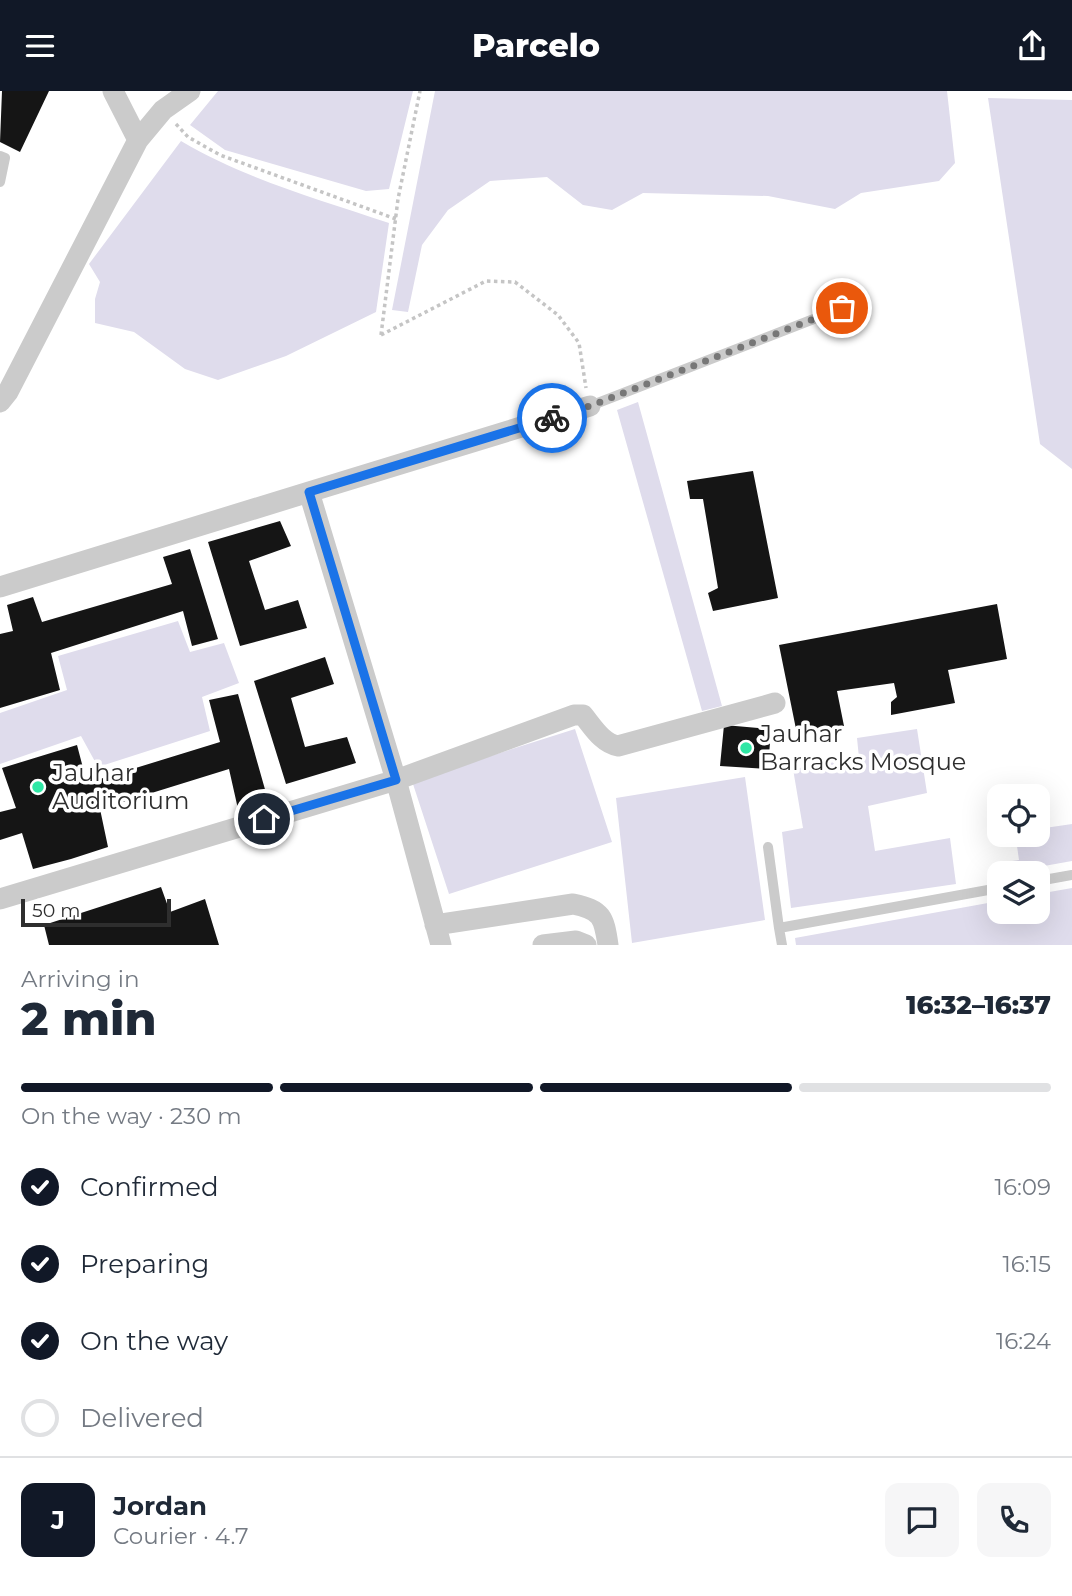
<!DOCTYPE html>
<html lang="en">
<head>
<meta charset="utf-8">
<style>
  body { margin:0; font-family:Montserrat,sans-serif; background:#f6f6f7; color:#1f2937; height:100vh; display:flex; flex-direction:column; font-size:26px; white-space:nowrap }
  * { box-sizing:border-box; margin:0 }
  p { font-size:23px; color:#747a83 }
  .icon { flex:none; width:38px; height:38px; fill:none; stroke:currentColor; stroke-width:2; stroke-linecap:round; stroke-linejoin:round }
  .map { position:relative; height:854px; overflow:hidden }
  .panel { display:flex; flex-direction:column; background:#fff; flex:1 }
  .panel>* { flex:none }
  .tools { position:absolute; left:987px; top:693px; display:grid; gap:14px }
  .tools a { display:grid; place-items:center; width:63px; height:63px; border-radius:14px; background:#fff; box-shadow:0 7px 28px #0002; font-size:35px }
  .scale { position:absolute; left:21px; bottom:18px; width:150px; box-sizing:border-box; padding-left:7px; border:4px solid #2e2e2e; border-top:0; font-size:19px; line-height:24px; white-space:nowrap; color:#2e2e2e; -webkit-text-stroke:5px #fff; paint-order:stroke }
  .pin { position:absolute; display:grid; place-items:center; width:60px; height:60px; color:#fff; margin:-30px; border:4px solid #fff; border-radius:50%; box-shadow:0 2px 7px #0007 }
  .courier { position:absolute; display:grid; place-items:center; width:70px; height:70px; margin:-35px; border:5px solid #1a73e8; border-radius:50%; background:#fff; color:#222; box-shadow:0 2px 9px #0007 }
  .overview em { font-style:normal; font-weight:800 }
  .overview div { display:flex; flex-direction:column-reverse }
  .overview { display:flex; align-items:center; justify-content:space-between; height:119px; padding:0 21px }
  h1 { font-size:46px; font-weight:800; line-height:52px }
  .bar { display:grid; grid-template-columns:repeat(4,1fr); gap:10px 7px; align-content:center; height:84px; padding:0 21px }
  .bar i { height:9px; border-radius:5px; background:#e0e1e3 }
  .bar .on { background:#111827 }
  .bar p { grid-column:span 4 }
  .line { display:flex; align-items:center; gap:18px; padding:0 21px; border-top:2px solid #e0e1e3 }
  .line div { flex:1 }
  .round { display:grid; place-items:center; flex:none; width:74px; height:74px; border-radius:14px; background:#f6f6f7 }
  ol { padding:0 21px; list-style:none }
  li { display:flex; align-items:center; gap:21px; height:77px }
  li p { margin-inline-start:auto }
  li .icon { padding:7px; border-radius:50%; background:#111827; color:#fff; stroke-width:4 }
  li:last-child { color:#747a83 }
  li i { width:38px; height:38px; border:4px solid #e0e1e3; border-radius:50% }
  header { display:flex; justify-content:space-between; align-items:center; height:91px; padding:0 21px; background:#111827; color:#fff; font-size:32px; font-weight:800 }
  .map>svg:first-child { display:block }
  .green { fill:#dfdcec }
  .building { fill:#151515 }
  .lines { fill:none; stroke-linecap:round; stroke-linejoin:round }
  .path { stroke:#c5c5c5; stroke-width:3.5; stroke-dasharray:3.5 3.5; stroke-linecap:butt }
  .lane { stroke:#cbcbcb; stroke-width:10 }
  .street { stroke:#cbcbcb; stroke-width:21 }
  .done { stroke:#777; stroke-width:7; stroke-dasharray:0 12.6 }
  .route { stroke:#1a73e8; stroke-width:9 }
  .poi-dot { fill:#2fe7a5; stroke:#fff; stroke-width:2.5 }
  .labels { text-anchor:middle; stroke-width:7; stroke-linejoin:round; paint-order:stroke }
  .poi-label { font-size:24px; fill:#2e2e2e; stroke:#fff; text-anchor:start }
</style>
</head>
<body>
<header><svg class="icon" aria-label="menu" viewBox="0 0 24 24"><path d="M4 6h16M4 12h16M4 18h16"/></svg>Parcelo<svg class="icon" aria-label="share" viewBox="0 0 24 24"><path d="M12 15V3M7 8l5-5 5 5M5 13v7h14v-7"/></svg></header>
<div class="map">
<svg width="1072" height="854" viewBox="0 0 1072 854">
  <rect width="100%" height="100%" fill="#fff"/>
  <path class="green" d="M218 0H413L389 98 366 100 225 59 190 34Z
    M435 0H947L955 72 939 90 861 102 835 118 768 105 643 102 612 119 583 114 547 86 490 90 448 119 422 154 408 221 392 219Z
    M988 7 1072 9V378L1040 353Z
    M181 50C245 88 318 108 389 132L376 221 286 265 218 289 185 278 134 241 95 232V208L100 191 89 173Z
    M638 311 722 615 702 620 617 319Z
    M178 530 190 561 224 552 239 592 202 606 210 640 98 676 81 645 0 673V622L67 599 58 565Z
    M575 638 612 751 449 803 412 690Z
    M917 638 927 702 868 715 875 760 950 747 956 793 791 817 782 741 803 737 793 678 859 667 857 647Z
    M745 686 765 829 632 852 616 707Z
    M1072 733V770L1016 780 1012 770 1019 769 1017 755 1022 754 1020 744H1038V738Z
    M1072 797V854H796L795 847 999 810V821H1038V803Z"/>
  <path class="building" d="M2 0H49L20 61 0 51Z
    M753 380 778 507 713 520 708 502 718 497 703 408H690L687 390Z
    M280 430 291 455 249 470 265 519 298 509 307 537 240 555 208 451Z
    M190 458 218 548 192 555 183 520 51 562 60 599 0 617V543L13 540 7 514 33 506 42 531 172 493 163 466Z
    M997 513 1007 568 948 579 955 612 891 624V611L897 606 894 592 837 600 844 635 797 643 779 554Z
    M325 566 334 593 291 607 305 656 347 646 356 672 286 693 254 590Z
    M238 603 268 709 238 718 229 678 100 718 108 756 71 768 33 778 22 742 0 749V721L16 717 2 677 77 654 87 692 220 651 209 609Z
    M724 634 771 638 768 678 720 675Z
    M161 796 170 821 205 808 219 854H49L44 834Z"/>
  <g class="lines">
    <path class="path" d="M176 33 188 46 220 64 396 128
      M381 244 486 190 515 191 558 224 579 252 586 297
      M381 244 398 108 420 0"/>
    <path class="lane" d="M0 65 5 67 0 91
      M590 315 842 217
      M768 756 779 837
      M1038 790 1072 784
      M782 854 779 837 999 797"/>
    <path class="street" d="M113 0 138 49
      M0 311 8 301 138 49 163 19 190 0
      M309 401 590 315
      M0 496 309 401 396 689 441 854
      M0 808 396 689 574 624H583C593 636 602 652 618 655L775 612
      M435 834 573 813C602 819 604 826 608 854
      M543 854 576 850 586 854"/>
  </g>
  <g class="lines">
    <path class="done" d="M552 327 590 315 842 217"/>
    <path class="route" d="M264 728 396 689 309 401 552 327"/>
  </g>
  <g class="poi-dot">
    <circle cx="746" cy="657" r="7"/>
    <circle cx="38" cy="696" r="7"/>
  </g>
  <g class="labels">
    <g class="poi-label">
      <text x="760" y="651">Jauhar<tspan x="760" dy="28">Barracks Mosque</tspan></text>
      <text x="52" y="690">Jauhar<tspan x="52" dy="28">Auditorium</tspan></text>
    </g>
  </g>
</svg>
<div class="tools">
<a><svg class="icon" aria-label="locate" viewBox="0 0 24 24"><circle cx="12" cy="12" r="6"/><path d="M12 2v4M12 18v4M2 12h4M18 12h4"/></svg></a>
<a><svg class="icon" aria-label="layers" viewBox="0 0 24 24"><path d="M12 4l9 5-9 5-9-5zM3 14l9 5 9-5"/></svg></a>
</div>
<div class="scale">50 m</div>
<div class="pin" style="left:842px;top:217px;background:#ea580c"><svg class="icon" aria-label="bag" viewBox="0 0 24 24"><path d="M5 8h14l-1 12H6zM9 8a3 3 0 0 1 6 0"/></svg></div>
<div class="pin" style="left:264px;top:728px;background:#1f2937"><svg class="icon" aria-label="home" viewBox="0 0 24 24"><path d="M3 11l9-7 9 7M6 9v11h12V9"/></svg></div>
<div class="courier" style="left:552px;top:327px"><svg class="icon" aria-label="bike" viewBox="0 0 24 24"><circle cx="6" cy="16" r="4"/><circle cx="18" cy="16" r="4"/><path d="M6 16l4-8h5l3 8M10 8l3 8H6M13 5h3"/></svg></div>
</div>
<section class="panel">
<div class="overview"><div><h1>2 min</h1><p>Arriving in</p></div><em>16:32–16:37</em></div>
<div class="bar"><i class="on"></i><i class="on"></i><i class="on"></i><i></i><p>On the way · 230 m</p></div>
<ol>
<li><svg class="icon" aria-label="check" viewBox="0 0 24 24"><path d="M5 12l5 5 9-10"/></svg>Confirmed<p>16:09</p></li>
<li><svg class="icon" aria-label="check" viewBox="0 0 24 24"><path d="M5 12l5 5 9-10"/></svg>Preparing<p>16:15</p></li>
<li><svg class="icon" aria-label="check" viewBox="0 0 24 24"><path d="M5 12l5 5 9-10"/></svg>On the way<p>16:24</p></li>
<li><i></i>Delivered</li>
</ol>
<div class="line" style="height:126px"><b class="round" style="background:#111827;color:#fff">J</b><div><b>Jordan</b><p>Courier · 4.7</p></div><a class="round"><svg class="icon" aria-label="chat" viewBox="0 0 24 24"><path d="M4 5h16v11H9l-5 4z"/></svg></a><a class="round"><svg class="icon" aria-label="phone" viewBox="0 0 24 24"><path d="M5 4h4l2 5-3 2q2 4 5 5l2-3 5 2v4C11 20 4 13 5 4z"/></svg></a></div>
</section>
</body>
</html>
